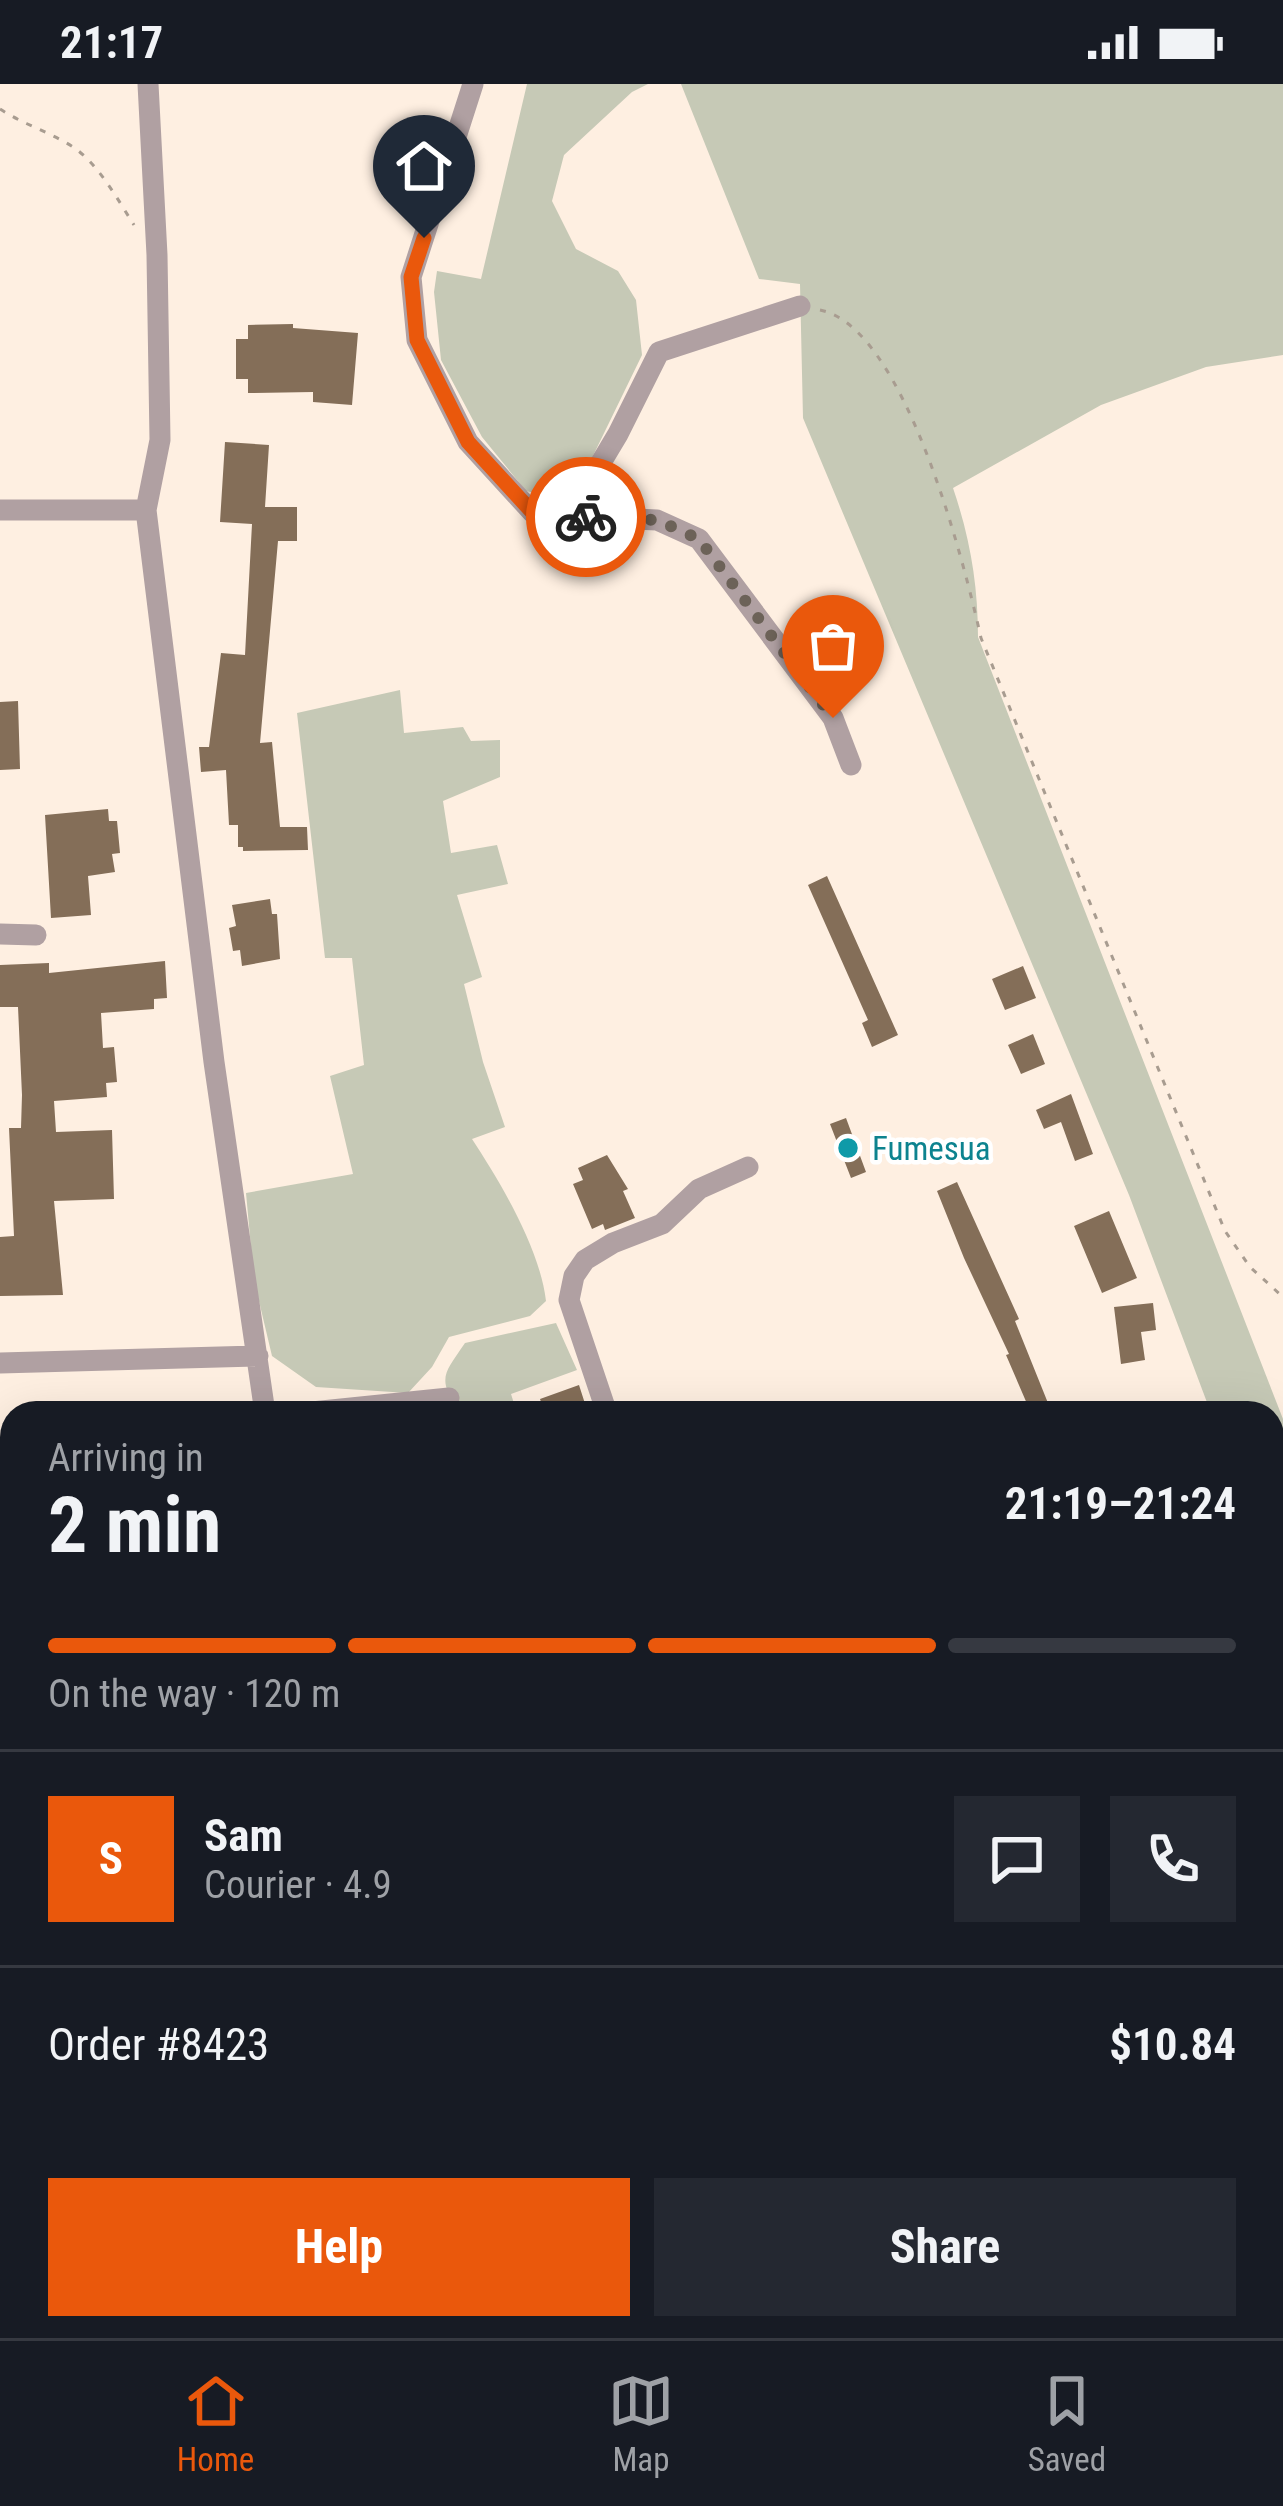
<!DOCTYPE html>
<html lang="en">
<head>
<meta charset="utf-8">
<style>
  body { margin:0; font-family:"Roboto Condensed",sans-serif; background:#242831; color:#f1f3f6; height:100vh; display:flex; flex-direction:column; font-size:45px; white-space:nowrap }
  * { box-sizing:border-box; margin:0 }
  p { font-size:39px; color:#9ea1a6 }
  .icon { flex:none; width:66px; height:66px; fill:none; stroke:currentColor; stroke-width:2; stroke-linecap:round; stroke-linejoin:round }
  .map { position:relative; flex:1; overflow:hidden }
  .drawer { position:absolute; left:0px; top:1317px; width:1284px; height:939px; display:flex; flex-direction:column; background:#171b24; border-radius:36px 36px 0 0; box-shadow:0 12px 48px #0002 }
  .drawer>* { flex:none }
  .pin { position:absolute; display:grid; place-items:center; width:102px; height:102px; color:#fff; margin:-123px -51px; border-radius:50% 50% 50% 0; rotate:-45deg; box-shadow:0 0 12px #0007 }
  .pin .icon { rotate:45deg }
  .courier { position:absolute; display:grid; place-items:center; width:120px; height:120px; margin:-60px; border:9px solid #ea580c; border-radius:50%; background:#fff; color:#222; box-shadow:0 3px 15px #0007 }
  .summary em { font-style:normal; font-weight:700 }
  .summary div { display:flex; flex-direction:column-reverse }
  .summary { display:flex; align-items:center; justify-content:space-between; height:204px; padding:0 48px }
  h1 { font-size:78px; font-weight:700; line-height:90px }
  .bar { display:grid; grid-template-columns:repeat(4,1fr); gap:18px 12px; align-content:center; height:144px; padding:0 48px }
  .bar i { height:15px; border-radius:9px; background:#363941 }
  .bar .on { background:#ea580c }
  .bar p { grid-column:span 4 }
  .line { display:flex; align-items:center; gap:30px; padding:0 48px; border-top:3px solid #363941 }
  .line div { flex:1 }
  .round { display:grid; place-items:center; flex:none; width:126px; height:126px; border-radius:0px; background:#242831 }
  .button { display:flex; gap:24px; margin-top:auto; padding:24px 48px }
  .button a { flex:1; height:138px; border-radius:0px; background:#ea580c; color:#fff; font-size:48px; font-weight:700; line-height:138px; text-align:center }
  .button a+a { background:#242831; color:#f1f3f6 }
  .status { display:flex; justify-content:space-between; align-items:center; height:84px; padding:0 60px; background:#171b24; direction:ltr }
  .status svg { height:33px; fill:currentColor }
  .menu { display:flex; justify-content:space-around; align-items:center; height:168px; border-top:3px solid #363941; background:#171b24; font-size:33px; color:#9ea1a6 }
  .menu a { display:grid; justify-items:center; gap:6px }
  .menu .on { color:#ea580c }
  .map>svg:first-child { display:block }
  .green { fill:#c6c9b6 }
  .building { fill:#846e58 }
  .lines { fill:none; stroke-linecap:round; stroke-linejoin:round }
  .path { stroke:#a89c90; stroke-width:3; stroke-dasharray:6 9; stroke-linecap:butt }
  .minor { stroke:#b0a0a2; stroke-width:21 }
  .done { stroke:#6c6258; stroke-width:12; stroke-dasharray:0 21.6 }
  .route { stroke:#ea580c; stroke-width:15 }
  .culture-dot { fill:#0f9aa8; stroke:#fff; stroke-width:4.5 }
  .labels { text-anchor:middle; stroke-width:9; stroke-linejoin:round; paint-order:stroke }
  .culture-label { font-size:33px; fill:#0d838f; stroke:#fff; text-anchor:start }
</style>
</head>
<body>
<div class="status"><b>21:17</b><svg viewBox="0 0 49 12"><path d="M0 12V9h3v3zM5 12V6h3v6zM10 12V3h3v9zM15 12V0h3v12zM26 1h20v11H26zM47 4h2v5h-2z"/></svg></div>
<div class="map">
<svg width="1283" height="2254" viewBox="0 0 1283 2254">
  <rect width="100%" height="100%" fill="#feefe1"/>
  <path class="green" d="M527 0H648L632 8 564 71 552 117 576 165 618 187 636 216 642 271 571 417 526 407 482 353 441 276 434 208 437 187 481 195Z
    M681 0H1283V271L1206 283 1101 321 953 404C970 454 978 500 978 553L1283 1335V1519L1272 1490V1329H1211L1129 1111 803 334 800 200 759 195Z
    M400 606 404 649 463 643 471 657 500 656V693L443 717 451 769 497 761 508 800 457 811 482 893 464 900 483 978 505 1043 472 1055C501 1099 540 1165 546 1217L530 1232 449 1253 432 1283 408 1309 316 1303 272 1272 254 1196 246 1109 353 1090 330 992 364 981 352 874H325L297 629Z
    M556 1239 577 1286 511 1310 517 1329H453L458 1327C437 1293 444 1290 465 1259Z
    M670 2244H852L856 2254H670Z"/>
  <path class="building" d="M293 240V244L358 249 352 321 313 318V308L248 309V295H236V255H248V241Z
    M225 358 269 361 265 423H297V457H278L260 659 272 658 280 743H307L308 766 243 767V763H238V741H229L226 686 201 688 199 663H209L221 569 245 571 252 440 220 438Z
    M18 617 20 685 0 686V618Z
    M108 725 109 737H117L120 769 112 770 115 788 88 792 91 831 51 834 45 731Z
    M827 792 898 951 872 963 862 939 868 936 808 801Z
    M270 815 272 830H277L280 875 242 882 240 866 233 867 229 844 236 842 232 821Z
    M165 877 167 914 154 915V925L101 929 103 964 114 963 117 998 106 999 107 1013 54 1017 56 1048 112 1046 114 1115 54 1117 63 1211 0 1212V1153L14 1152 9 1044H21L22 1011 18 923H0V881L49 879V889Z
    M1023 882 1036 914 1005 926 992 895Z
    M1033 950 1045 980 1021 990 1008 961Z
    M1071 1010 1093 1070 1075 1077 1061 1038 1044 1045 1036 1026Z
    M846 1034 866 1088 851 1094 830 1040Z
    M607 1071 628 1105 623 1107 635 1134 605 1146 603 1140 592 1145 573 1100 583 1096 578 1084Z
    M957 1098 1019 1235 1015 1237 1052 1329H1031L1006 1271 1009 1270 964 1174 937 1107Z
    M1109 1127 1137 1194 1102 1209 1074 1142Z
    M1153 1219 1156 1246 1141 1248 1145 1276 1121 1280 1114 1223Z
    M579 1301 588 1329H545L540 1315Z"/>
  <g class="lines">
    <path class="path" d="M0 25C24 41 53 49 76 65 100 83 118 116 134 141
      M820 226C905 243 964 478 981 554L1225 1147 1250 1183 1283 1213"/>
    <path class="minor" d="M148 0 157 171 160 356 146 426 214 978 265 1329
      M473 0 411 193 417 256 468 358 533 429 569 432 618 350 659 268 800 222
      M0 426H146
      M569 432 657 436 699 455 833 634 851 681
      M0 850 36 851
      M0 1279 258 1272
      M302 1329 449 1314
      M607 1329 569 1216 574 1192 585 1176 613 1159 662 1140 699 1105 748 1083
      M0 1580 12 1579
      M0 1881H12
      M0 2217 12 2193
      M373 2244 374 2254
      M1046 2244 1049 2254"/>
  </g>
  <g class="lines">
    <path class="done" d="M586 433 657 436 699 455 833 634"/>
    <path class="route" d="M424 154 411 193 417 256 468 358 533 429 586 433"/>
  </g>
  <circle class="culture-dot" cx="848" cy="1064" r="12"/>
  <g class="labels">
    <g class="culture-label">
      <text x="872" y="1076">Fumesua</text>
    </g>
  </g>
</svg>
<div class="pin" style="left:833px;top:634px;background:#ea580c"><svg class="icon" aria-label="bag" viewBox="0 0 24 24"><path d="M5 8h14l-1 12H6zM9 8a3 3 0 0 1 6 0"/></svg></div>
<div class="pin" style="left:424px;top:154px;background:#1f2937"><svg class="icon" aria-label="home" viewBox="0 0 24 24"><path d="M3 11l9-7 9 7M6 9v11h12V9"/></svg></div>
<div class="courier" style="left:586px;top:433px"><svg class="icon" aria-label="bike" viewBox="0 0 24 24"><circle cx="6" cy="16" r="4"/><circle cx="18" cy="16" r="4"/><path d="M6 16l4-8h5l3 8M10 8l3 8H6M13 5h3"/></svg></div>
<section class="drawer">
<div class="summary"><div><h1>2 min</h1><p>Arriving in</p></div><em>21:19–21:24</em></div>
<div class="bar"><i class="on"></i><i class="on"></i><i class="on"></i><i></i><p>On the way · 120 m</p></div>
<div class="line" style="height:216px"><b class="round" style="background:#ea580c;color:#fff">S</b><div><b>Sam</b><p>Courier · 4.9</p></div><a class="round"><svg class="icon" aria-label="chat" viewBox="0 0 24 24"><path d="M4 5h16v11H9l-5 4z"/></svg></a><a class="round"><svg class="icon" aria-label="phone" viewBox="0 0 24 24"><path d="M5 4h4l2 5-3 2q2 4 5 5l2-3 5 2v4C11 20 4 13 5 4z"/></svg></a></div>
<div class="line" style="height:156px"><div>Order #8423</div><b>$10.84</b></div>
<div class="button"><a>Help</a><a>Share</a></div>
</section>
</div>
<nav class="menu">
<a class="on"><svg class="icon" aria-label="home" viewBox="0 0 24 24"><path d="M3 11l9-7 9 7M6 9v11h12V9"/></svg>Home</a>
<a><svg class="icon" aria-label="map" viewBox="0 0 24 24"><path d="M3 6l6-2 6 2 6-2v14l-6 2-6-2-6 2zM9 4v14M15 6v14"/></svg>Map</a>
<a><svg class="icon" aria-label="saved" viewBox="0 0 24 24"><path d="M7 4h10v16l-5-4-5 4z"/></svg>Saved</a>
</nav>
</body>
</html>
